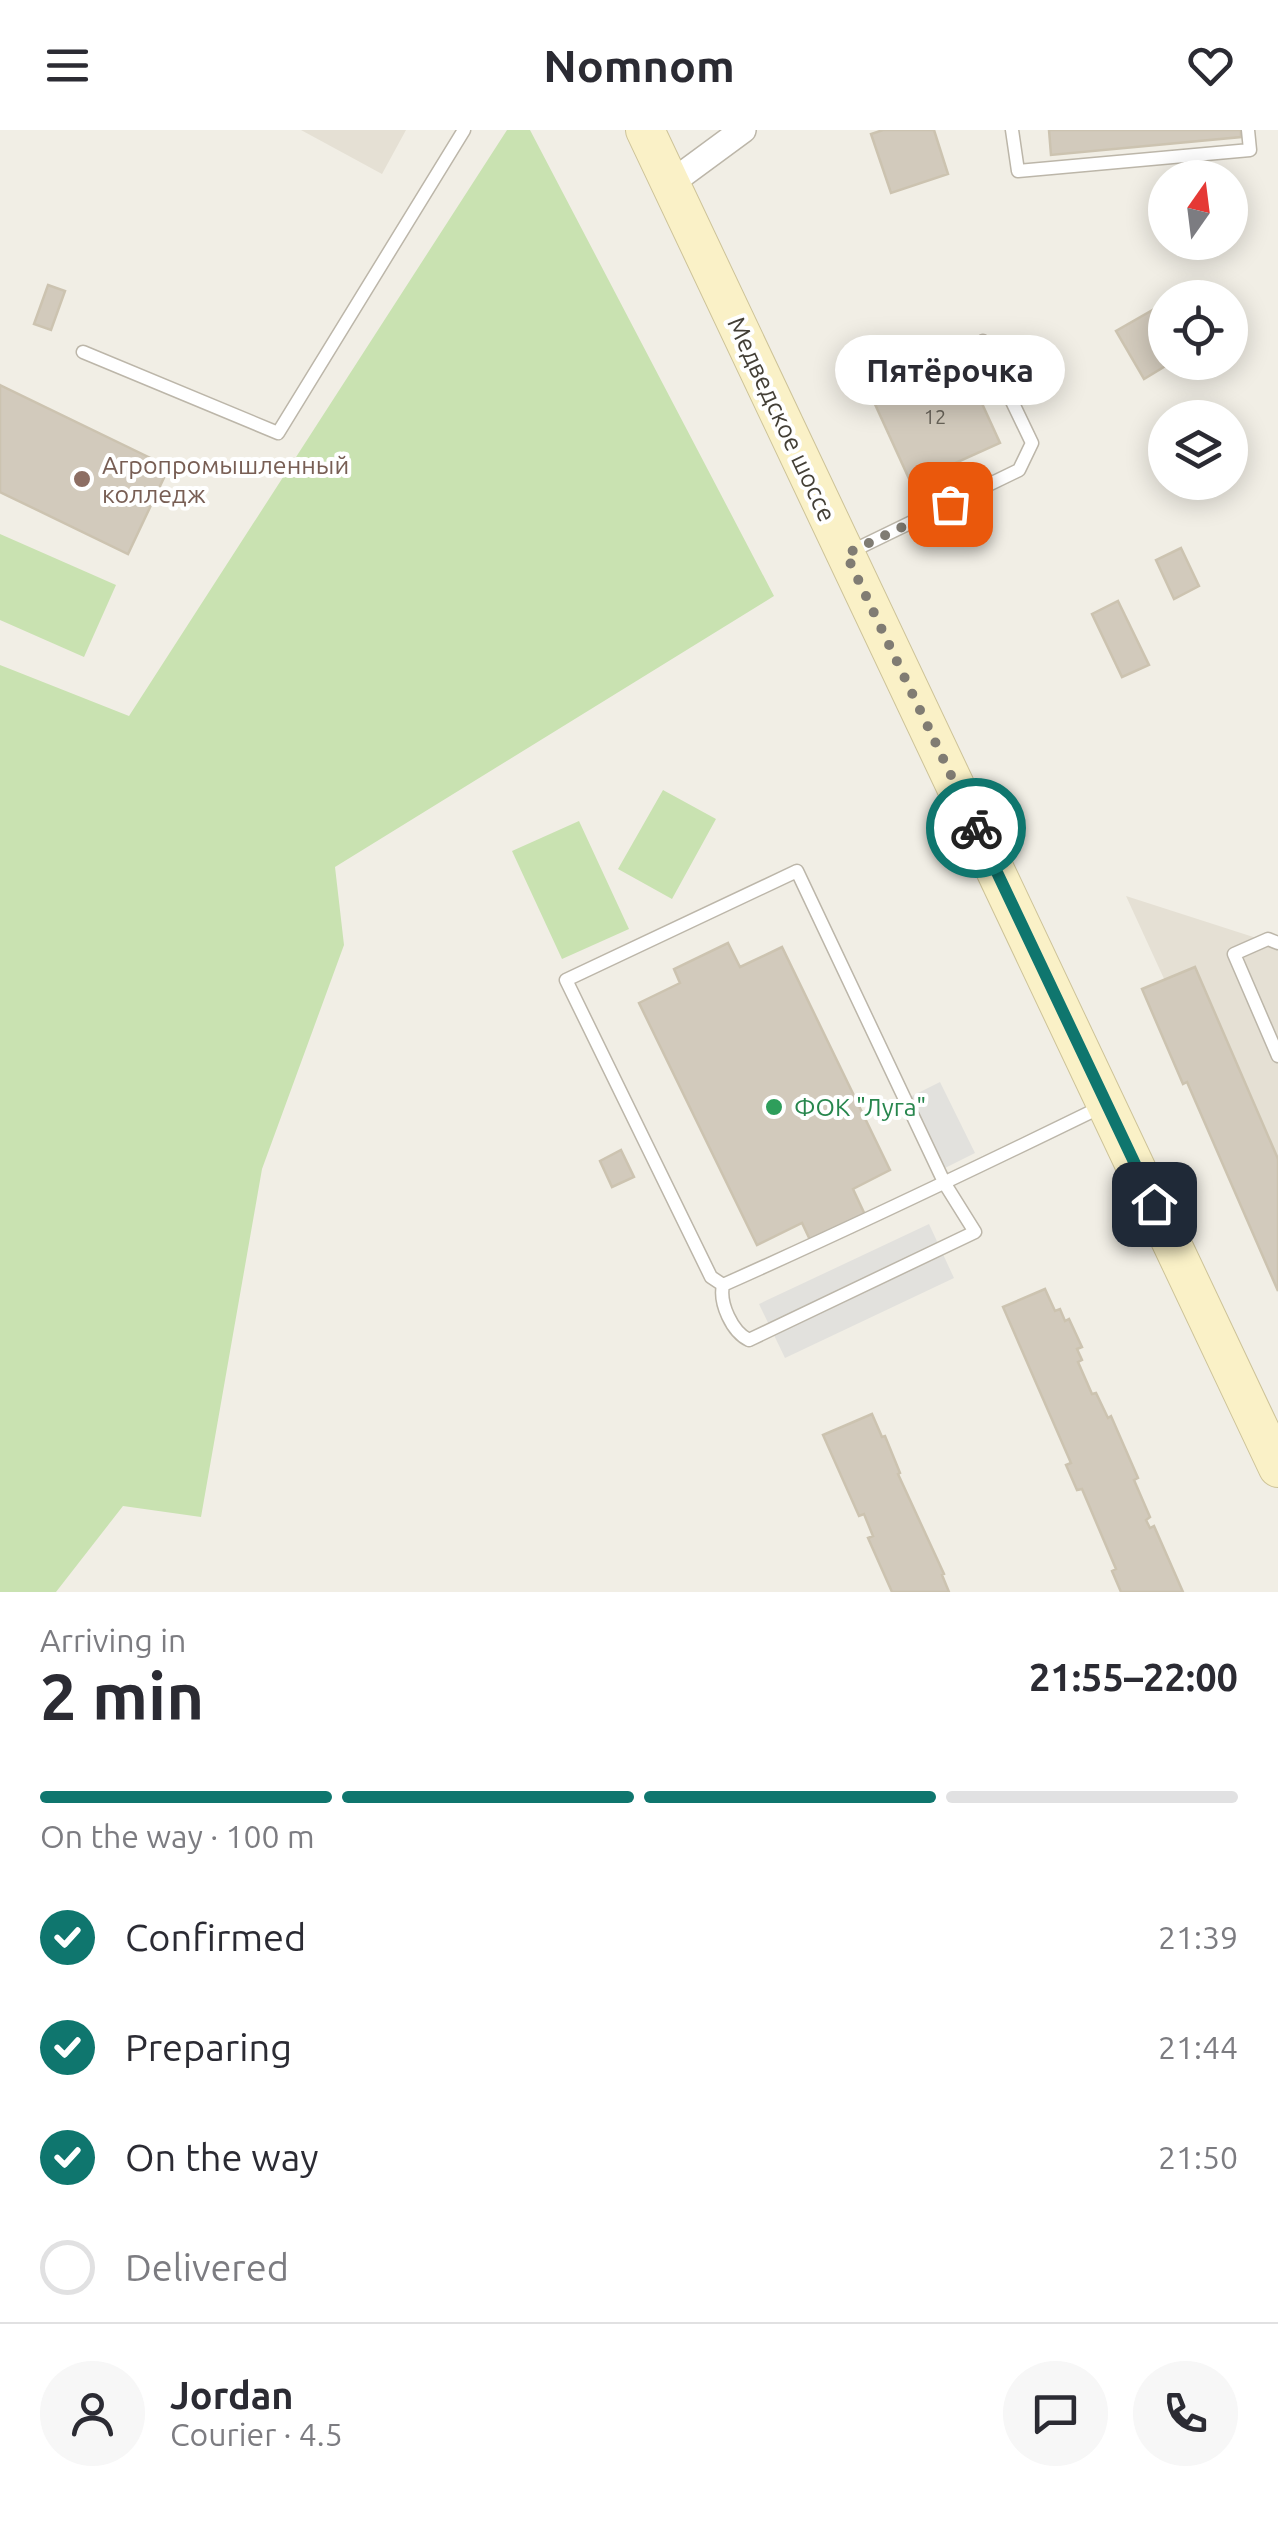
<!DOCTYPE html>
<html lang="en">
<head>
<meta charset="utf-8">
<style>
  body { margin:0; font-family:Ubuntu,sans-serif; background:#f7f7f7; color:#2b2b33; height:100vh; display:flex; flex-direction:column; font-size:38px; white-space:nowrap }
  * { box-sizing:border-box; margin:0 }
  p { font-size:32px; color:#7c7c81 }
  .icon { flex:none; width:55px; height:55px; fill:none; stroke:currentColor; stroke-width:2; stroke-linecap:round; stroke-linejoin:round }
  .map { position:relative; height:1462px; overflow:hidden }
  .drawer { display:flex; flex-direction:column; background:#fff; flex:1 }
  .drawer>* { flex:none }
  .needle { width:65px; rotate:14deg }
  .fabs { position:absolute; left:1148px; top:30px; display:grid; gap:20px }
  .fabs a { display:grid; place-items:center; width:100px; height:100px; border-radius:50%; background:#fff; box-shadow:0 5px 25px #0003; font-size:50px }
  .pin { position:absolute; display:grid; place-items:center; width:85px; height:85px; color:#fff; margin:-42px; border-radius:20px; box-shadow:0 5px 15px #0006 }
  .courier { position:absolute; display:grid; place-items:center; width:100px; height:100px; margin:-50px; border:8px solid #0f766e; border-radius:50%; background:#fff; color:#222; box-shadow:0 2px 12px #0007 }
  .bubble { position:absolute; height:70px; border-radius:35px; background:#fff; box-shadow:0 5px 25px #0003; font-size:32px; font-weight:700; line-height:70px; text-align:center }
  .overview em { font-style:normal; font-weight:700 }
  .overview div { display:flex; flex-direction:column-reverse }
  .overview { display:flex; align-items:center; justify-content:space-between; height:170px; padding:0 40px }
  h1 { font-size:65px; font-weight:700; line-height:75px }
  .bar { display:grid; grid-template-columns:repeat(4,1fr); gap:15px 10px; align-content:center; height:120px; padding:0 40px }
  .bar i { height:12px; border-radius:8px; background:#e1e1e2 }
  .bar .current { background:#0f766e }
  .bar p { grid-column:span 4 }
  .line { display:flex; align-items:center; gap:25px; padding:0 40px; border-top:2px solid #e1e1e2 }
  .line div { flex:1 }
  .round { display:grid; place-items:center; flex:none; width:105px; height:105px; border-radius:52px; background:#f7f7f7 }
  ol { padding:0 40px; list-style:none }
  li { display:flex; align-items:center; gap:30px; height:110px }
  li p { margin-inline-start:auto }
  li .icon { padding:10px; border-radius:50%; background:#0f766e; color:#fff; stroke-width:4 }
  li:last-child { color:#7c7c81 }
  li i { width:55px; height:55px; border:5px solid #e1e1e2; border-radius:50% }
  header { display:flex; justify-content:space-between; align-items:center; height:130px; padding:0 40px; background:#fff; font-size:45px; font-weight:700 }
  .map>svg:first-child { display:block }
  .residential { fill:#e5e0d4 }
  .green { fill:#c9e2b1 }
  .parking { fill:#e2e1dd }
  .building { fill:#d2cabc; stroke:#ccc3b0; stroke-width:2.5 }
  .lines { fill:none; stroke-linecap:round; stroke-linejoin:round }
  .service-casing { stroke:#bcb6a9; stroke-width:15 }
  .minor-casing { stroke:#bcb6a9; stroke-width:28 }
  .secondary-casing { stroke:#cdc398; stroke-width:40 }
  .service { stroke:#fff; stroke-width:12 }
  .minor { stroke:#fff; stroke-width:25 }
  .secondary { stroke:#faf1c7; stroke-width:38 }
  .done { stroke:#807c73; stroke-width:10; stroke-dasharray:0 18 }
  .route { stroke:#0f766e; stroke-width:12 }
  .education-dot { fill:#8d6e63; stroke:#fff; stroke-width:4 }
  .leisure-dot { fill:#2e9e5b; stroke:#fff; stroke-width:4 }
  .labels { text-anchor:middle; stroke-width:8; stroke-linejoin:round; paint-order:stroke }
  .number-label { font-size:20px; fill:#676258 }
  .street-label { font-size:25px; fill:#433f36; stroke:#fff }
  .education-label { font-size:25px; fill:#785e54; stroke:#fff; text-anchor:start }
  .leisure-label { font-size:25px; fill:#27864d; stroke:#fff; text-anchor:start }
</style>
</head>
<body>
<header><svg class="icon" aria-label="menu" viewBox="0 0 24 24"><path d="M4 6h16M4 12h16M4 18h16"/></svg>Nomnom<svg class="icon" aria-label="heart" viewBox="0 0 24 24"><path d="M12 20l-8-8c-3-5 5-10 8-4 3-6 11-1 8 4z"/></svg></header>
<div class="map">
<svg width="1278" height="1462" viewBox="0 0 1278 1462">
  <rect width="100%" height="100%" fill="#f1eee5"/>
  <path class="residential" d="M301 0H406L382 44Z
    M1126 766 1278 815V1097Z"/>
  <path class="green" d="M507 0H530L774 466 335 737 344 815 262 1039 201 1387 123 1376 56 1462H0V535L129 586Z
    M0 404 116 455 84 527 0 490Z
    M663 660 716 689 672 769 618 739Z
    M579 691 629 799 562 829 512 721Z"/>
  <path class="parking" d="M940 952 975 1023 939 1041 906 969Z
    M929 1094 954 1148 785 1228 759 1174Z"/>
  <path class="building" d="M883 0H934L948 44 891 63 871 4Z
    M1049 0H1241V7L1051 25Z
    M1201 152 1211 168H1174Z
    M48 155 65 161 51 200 34 194Z
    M1165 173V232H1172L1144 249 1116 201Z
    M958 221 1000 313 911 353 869 261Z
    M0 255 169 337 128 424 0 362Z
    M1181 418 1199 456 1174 469 1156 430Z
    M1118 471 1149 535 1122 547 1092 484Z
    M728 813 740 837 782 817 890 1040 853 1059 866 1087 812 1114 802 1093 757 1115 639 873 680 853 674 839Z
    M1195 837 1278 1029V1161L1187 952 1183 954 1142 859Z
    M621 1020 634 1047 612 1057 600 1031Z
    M1045 1159 1055 1181 1060 1179 1065 1191 1069 1189 1082 1217 1077 1219 1082 1230 1078 1232 1092 1264 1096 1263 1108 1288 1111 1286 1138 1348 1134 1350 1150 1387 1146 1390 1150 1398 1154 1396 1183 1462H1121L1112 1441 1116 1439 1082 1359 1077 1360 1066 1335 1071 1333 1003 1177Z
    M872 1284 882 1307 885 1306 900 1343 898 1344 944 1444 942 1445 949 1462H892L868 1408 873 1406 864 1384 859 1386 823 1305Z"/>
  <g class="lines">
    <g class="service-casing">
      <path id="service" d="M1012 0 1018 41 1250 20 1248 0
        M83 222 278 303 464 0
        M848 423 1019 340 1032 313 983 211
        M1278 813 1268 809 1234 824 1278 926
        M723 1155 711 1147 566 850 797 741 945 1054 975 1102 749 1210C732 1202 719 1173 723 1155 851 1098 976 1038 1101 977"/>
    </g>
    <g class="minor-casing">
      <path id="minor" d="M671 53 743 0"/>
    </g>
    <g class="secondary-casing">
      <path id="secondary" d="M645 0 1278 1338"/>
    </g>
    <use href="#service" class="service"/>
    <use href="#minor" class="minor"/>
    <use href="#secondary" class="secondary"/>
  </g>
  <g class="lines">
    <path class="done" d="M950 374 846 424 976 698"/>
    <path class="route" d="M976 698 1154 1074"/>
  </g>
  <circle class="education-dot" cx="82" cy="349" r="10"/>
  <circle class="leisure-dot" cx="774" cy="977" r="10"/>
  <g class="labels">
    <g class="number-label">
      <text x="935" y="294">12</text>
    </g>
    <g class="street-label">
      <text transform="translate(782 289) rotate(65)" y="9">Медведское шоссе</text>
    </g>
    <g class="education-label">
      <text x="102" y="344">Агропромышленный<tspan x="102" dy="29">колледж</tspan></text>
    </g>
    <g class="leisure-label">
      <text x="794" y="986">ФОК "Луга"</text>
    </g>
  </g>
</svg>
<div class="fabs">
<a><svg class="needle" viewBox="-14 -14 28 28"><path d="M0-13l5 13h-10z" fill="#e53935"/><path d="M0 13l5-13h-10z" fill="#7c7c81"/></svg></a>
<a><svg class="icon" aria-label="locate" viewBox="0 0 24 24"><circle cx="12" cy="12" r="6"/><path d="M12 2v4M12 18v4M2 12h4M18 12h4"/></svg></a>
<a><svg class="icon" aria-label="layers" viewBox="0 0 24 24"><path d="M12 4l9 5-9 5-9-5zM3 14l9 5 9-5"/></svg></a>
</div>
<div class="pin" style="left:950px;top:374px;background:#ea580c"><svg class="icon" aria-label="bag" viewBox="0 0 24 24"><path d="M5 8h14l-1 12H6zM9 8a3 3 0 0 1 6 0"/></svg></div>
<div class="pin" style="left:1154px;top:1074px;background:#1f2937"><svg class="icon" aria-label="home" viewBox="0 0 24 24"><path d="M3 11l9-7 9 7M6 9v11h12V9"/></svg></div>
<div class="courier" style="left:976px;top:698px"><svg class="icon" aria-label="bike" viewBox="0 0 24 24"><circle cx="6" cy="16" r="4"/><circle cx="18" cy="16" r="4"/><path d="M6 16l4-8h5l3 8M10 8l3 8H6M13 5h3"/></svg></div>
<div class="bubble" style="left:835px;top:205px;width:230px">Пятёрочка</div>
</div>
<section class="drawer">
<div class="overview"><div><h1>2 min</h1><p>Arriving in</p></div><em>21:55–22:00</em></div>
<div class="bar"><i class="current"></i><i class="current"></i><i class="current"></i><i></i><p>On the way · 100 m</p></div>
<ol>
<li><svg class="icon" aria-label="check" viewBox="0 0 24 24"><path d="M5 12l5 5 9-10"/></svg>Confirmed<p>21:39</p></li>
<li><svg class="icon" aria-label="check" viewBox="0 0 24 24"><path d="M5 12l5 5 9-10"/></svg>Preparing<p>21:44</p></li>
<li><svg class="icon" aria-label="check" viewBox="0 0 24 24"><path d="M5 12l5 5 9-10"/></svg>On the way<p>21:50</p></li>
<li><i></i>Delivered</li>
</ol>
<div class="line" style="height:180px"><a class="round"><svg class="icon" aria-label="person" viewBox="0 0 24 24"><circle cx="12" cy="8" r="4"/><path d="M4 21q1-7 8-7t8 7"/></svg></a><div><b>Jordan</b><p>Courier · 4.5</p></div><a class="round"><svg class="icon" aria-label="chat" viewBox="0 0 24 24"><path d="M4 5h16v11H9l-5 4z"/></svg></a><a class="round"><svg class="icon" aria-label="phone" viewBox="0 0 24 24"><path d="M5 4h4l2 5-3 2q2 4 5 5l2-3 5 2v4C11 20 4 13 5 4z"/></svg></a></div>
</section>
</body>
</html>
